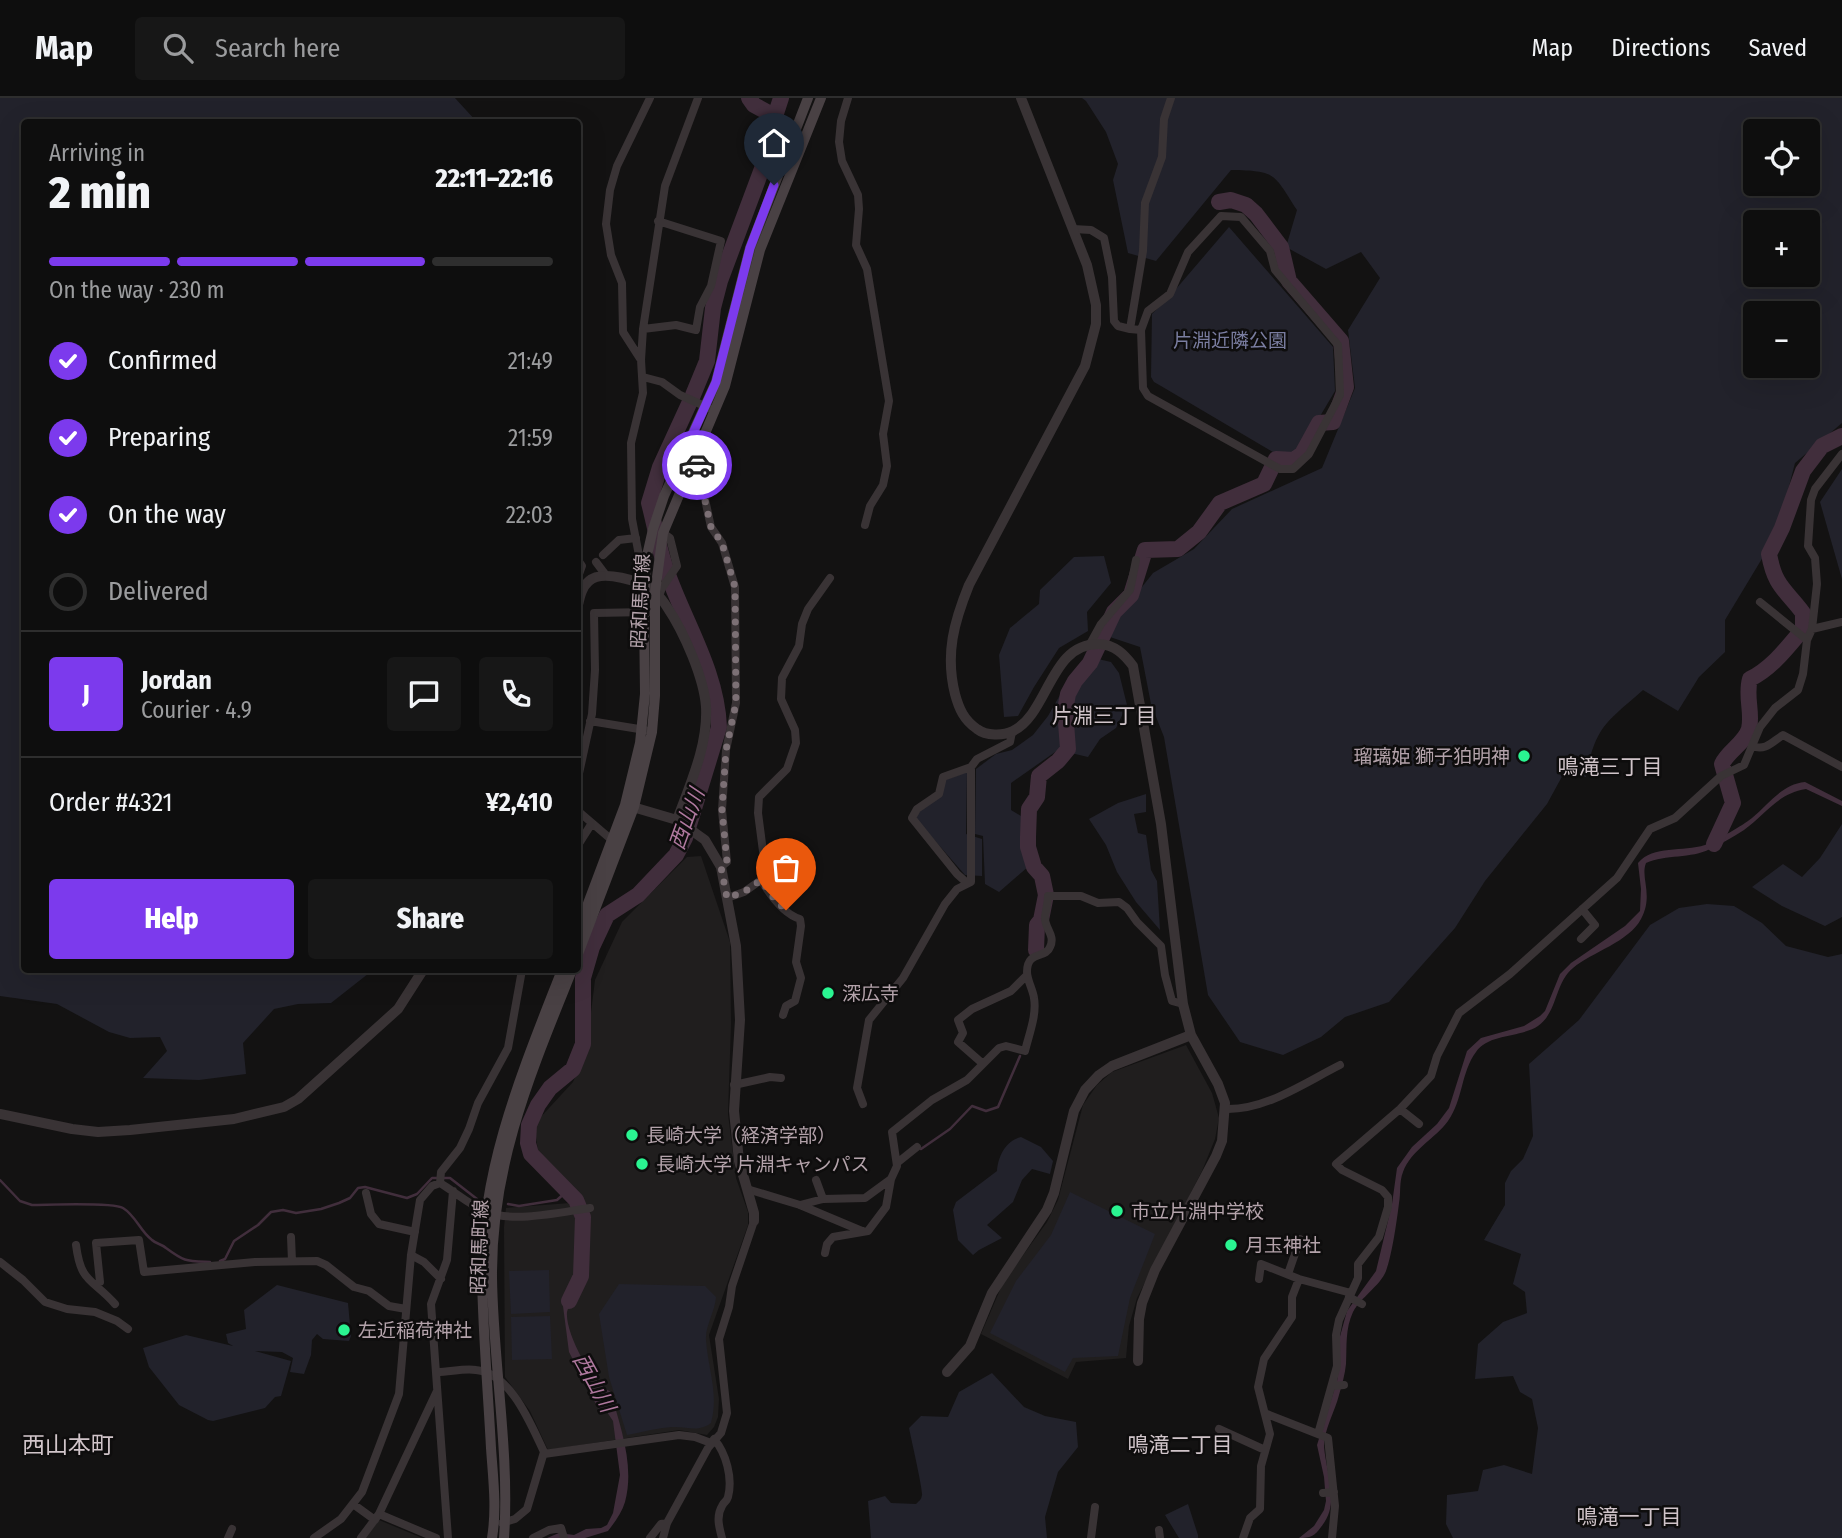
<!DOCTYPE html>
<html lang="en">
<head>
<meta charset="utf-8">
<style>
  body { margin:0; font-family:"Fira Sans Condensed","Noto Sans JP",sans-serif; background:#171717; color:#f1f3f6; height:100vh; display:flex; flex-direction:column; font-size:26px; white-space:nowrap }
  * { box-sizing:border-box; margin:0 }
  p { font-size:23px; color:#9b9c9e }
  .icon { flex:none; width:38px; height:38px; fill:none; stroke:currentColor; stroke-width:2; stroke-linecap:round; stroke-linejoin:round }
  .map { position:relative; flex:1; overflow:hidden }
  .sheet { position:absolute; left:21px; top:21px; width:560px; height:854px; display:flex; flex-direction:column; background:#0e0e0e; border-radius:7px; box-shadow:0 7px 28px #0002,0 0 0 2px #2e2e2e }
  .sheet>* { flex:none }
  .fabs { position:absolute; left:1743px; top:21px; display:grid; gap:14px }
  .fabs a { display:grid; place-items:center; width:77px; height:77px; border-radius:7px; background:#0e0e0e; box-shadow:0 7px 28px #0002,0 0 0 2px #2e2e2e; font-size:35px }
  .pin { position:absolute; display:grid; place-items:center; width:60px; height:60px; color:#fff; margin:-72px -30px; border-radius:50% 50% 50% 0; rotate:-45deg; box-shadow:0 0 7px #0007 }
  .pin .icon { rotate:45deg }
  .courier { position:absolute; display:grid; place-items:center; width:70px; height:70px; margin:-35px; border:5px solid #7c3aed; border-radius:50%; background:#fff; color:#222; box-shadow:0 2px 9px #0007 }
  .summary em { font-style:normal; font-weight:800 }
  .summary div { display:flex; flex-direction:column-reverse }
  .summary { display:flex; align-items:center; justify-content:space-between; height:119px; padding:0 28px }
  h1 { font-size:46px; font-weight:800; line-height:52px }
  .bar { display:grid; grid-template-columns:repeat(4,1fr); gap:10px 7px; align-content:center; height:84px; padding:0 28px }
  .bar i { height:9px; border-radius:5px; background:#2e2e2e }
  .bar .on { background:#7c3aed }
  .bar p { grid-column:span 4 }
  .line { display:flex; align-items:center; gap:18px; padding:0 28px; border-top:2px solid #2e2e2e }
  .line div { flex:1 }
  .round { display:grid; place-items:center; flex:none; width:74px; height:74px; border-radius:7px; background:#171717 }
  ol { padding:0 28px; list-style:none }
  li { display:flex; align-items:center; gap:21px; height:77px }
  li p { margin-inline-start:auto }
  li .icon { padding:7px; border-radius:50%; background:#7c3aed; color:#fff; stroke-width:4 }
  li:last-child { color:#9b9c9e }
  li i { width:38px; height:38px; border:4px solid #2e2e2e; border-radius:50% }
  .primary-button { display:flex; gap:14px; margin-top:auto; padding:14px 28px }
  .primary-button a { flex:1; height:80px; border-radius:7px; background:#7c3aed; color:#fff; font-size:28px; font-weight:800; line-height:80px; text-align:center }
  .primary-button a+a { background:#171717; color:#f1f3f6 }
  header { display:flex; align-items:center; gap:42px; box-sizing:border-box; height:98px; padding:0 35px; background:#0e0e0e; border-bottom:2px solid #2e2e2e }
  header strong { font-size:33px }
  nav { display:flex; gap:38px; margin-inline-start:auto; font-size:24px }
  .search { width:490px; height:63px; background:#171717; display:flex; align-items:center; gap:18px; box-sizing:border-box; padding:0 24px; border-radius:7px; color:#9b9c9e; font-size:26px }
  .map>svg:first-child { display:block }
  .built { fill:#201e1e }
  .green { fill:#22222b; fill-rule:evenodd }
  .water { fill:#412e3c }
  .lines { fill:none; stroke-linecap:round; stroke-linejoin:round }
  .stream { stroke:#412e3c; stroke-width:2.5 }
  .river { stroke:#412e3c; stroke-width:16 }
  .minor { stroke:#393335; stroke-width:8 }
  .tertiary { stroke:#393335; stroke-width:10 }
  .secondary { stroke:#494144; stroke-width:10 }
  .done { stroke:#7c7075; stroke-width:7; stroke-dasharray:0 12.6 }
  .route { stroke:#7c3aed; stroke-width:9 }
  .poi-dot { fill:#2af491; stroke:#0e0d0d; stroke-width:2.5 }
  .labels { text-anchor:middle; stroke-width:5; stroke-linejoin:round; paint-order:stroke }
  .park-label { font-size:19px; fill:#7a7da0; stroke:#0e0d0d }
  .street-label { font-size:19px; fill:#b4a3ab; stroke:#0e0d0d }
  .poi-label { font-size:19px; fill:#b4a3ab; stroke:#0e0d0d; text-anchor:start }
  .neighbourhood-label { font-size:21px; fill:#d0c4c9; stroke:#0e0d0d }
  .water-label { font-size:21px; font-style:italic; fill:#b0799f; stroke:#0e0d0d }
  .quarter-label { font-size:23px; fill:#d0c4c9; stroke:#0e0d0d }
</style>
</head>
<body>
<header>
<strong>Map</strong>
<div class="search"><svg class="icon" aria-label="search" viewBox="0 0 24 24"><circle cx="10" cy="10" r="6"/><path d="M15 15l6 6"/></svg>Search here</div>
<nav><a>Map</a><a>Directions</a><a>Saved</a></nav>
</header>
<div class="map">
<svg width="1842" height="1440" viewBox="0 0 1842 1440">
  <rect width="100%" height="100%" fill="#131212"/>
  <path class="built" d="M701 758 730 844 731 926 728 1016 736 1080 748 1114V1127L709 1237 719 1301 718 1319 714 1329 707 1337 679 1332 548 1352 530 1313 505 1279 504 1129 506 1110 583 1104 538 1053 535 1032 538 1022 573 984 586 955 595 882 622 824 687 759Z
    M1186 947 1212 995 1219 1020 1215 1041 1202 1073 1137 1200 1129 1228 1126 1260 1076 1264 1068 1281 981 1236 1003 1185 1047 1124 1058 1102 1083 1007 1097 987 1112 974Z
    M379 1422 391 1427 422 1440H365Z"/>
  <path class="green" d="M0 0H455L476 23 24 24V872H373L331 905 298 906 274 911 243 945 246 976 199 982 143 980 167 953 160 939 130 940 109 934 57 906 0 898Z
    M1082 0H1842V325L1795 365 1786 400 1766 454 1725 522V554L1699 579 1678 613 1643 592C1607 624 1595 628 1586 679L1565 673 1547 706 1485 783 1455 830 1389 904 1345 919 1321 939 1283 957 1240 944 1208 897 1164 639 1151 606 1140 549 1104 537 1153 475 1194 451 1232 411 1322 370 1355 290 1348 232 1380 180 1361 154 1326 171 1286 149 1297 112C1273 75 1277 73 1231 72L1156 163 1128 155 1113 82 1118 66 1106 34 1086 3ZM1755 33H1808V86H1755ZM1755 124H1808V177H1755ZM1755 215H1808V268H1755Z
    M1229 129 1333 249 1335 293 1300 352 1289 358 1278 357 1161 288 1154 284 1151 279 1152 216 1170 198Z
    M1842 371V481L1820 404Z
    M1104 458 1111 485 1087 514 1088 533 1059 550 1034 589 1018 618 1004 619 999 557 1010 530 1039 506 1040 492 1074 459Z
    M1098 561 1111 564 1119 575 1127 607 1116 630 1100 641 1088 659 1058 652 1011 685V712L1026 721 1024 755 1029 768 999 794 985 786 983 738 975 736 976 671 996 656 1012 652 1033 637 1048 618 1072 576 1083 564Z
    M967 674 966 736 982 741V778L965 777 916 721 919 714 941 697 945 682Z
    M1146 696V714L1134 716 1138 735 1146 737 1151 772 1157 783 1160 832 1136 804 1117 774 1106 747 1089 721 1118 705Z
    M1842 726V819L1825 828 1782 808 1752 789 1783 766 1802 779 1820 760Z
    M1707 806 1734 808 1762 825 1786 848 1828 859 1842 856V1440H1453L1446 1426 1447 1397 1478 1393 1483 1372 1504 1367 1532 1376 1538 1330 1532 1301 1520 1294 1513 1278 1475 1281 1478 1246 1503 1224 1527 1215 1525 1194 1513 1186 1521 1156 1484 1142 1505 1107V1085L1511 1073 1523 1061 1533 1038 1529 966 1579 922 1650 827 1679 810Z
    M1021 1039 1041 1049 1053 1063 1050 1076 1032 1071 1022 1082 1013 1104 987 1127 1002 1140 979 1152 973 1157 958 1142 953 1112 956 1104 997 1073C998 1059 1005 1043 1021 1039Z
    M1070 1094 1155 1136 1130 1200 1118 1258 1073 1260 1065 1274 990 1235 1016 1183 1051 1137Z
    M549 1172 550 1214 511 1216 509 1173Z
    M619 1186 705 1188 716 1199C715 1214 705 1228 706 1242 708 1271 719 1296 711 1325 698 1335 687 1328 672 1329 657 1330 642 1334 627 1337L609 1279 599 1216Z
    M277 1187 348 1205 351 1238 349 1243 323 1241 317 1236 312 1242 311 1257 304 1276 290 1274 293 1260 282 1254 255 1253 291 1263 281 1298 275 1299 265 1310 213 1323 208 1322 179 1307 149 1269 143 1250 186 1237 233 1248 228 1245 226 1236 246 1231 244 1212Z
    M550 1218 552 1261 512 1262 511 1219Z
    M992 1275 1024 1309 1045 1318 1076 1324 1078 1349 1058 1374 1045 1419 1047 1440H871L868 1403 885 1398 891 1405 916 1406C920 1402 921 1402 922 1397 923 1392 911 1340 909 1330L921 1318 948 1319 959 1294Z
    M1188 1406 1198 1437V1440H1179L1165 1417Z"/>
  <path class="water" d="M1805 684 1842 703V708L1806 691C1778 695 1765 717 1744 732 1733 739 1721 746 1710 751 1691 761 1666 756 1646 765 1640 780 1654 797 1641 821 1629 844 1592 854 1573 870 1554 886 1558 914 1538 928 1520 940 1489 935 1476 954 1461 974 1463 1002 1448 1023 1435 1041 1411 1052 1403 1074 1399 1084 1401 1095 1399 1105 1397 1122 1392 1157 1386 1173 1380 1188 1361 1199 1353 1214 1345 1231 1347 1248 1346 1266 1345 1276 1342 1287 1339 1297 1335 1313 1324 1332 1324 1348 1326 1376 1341 1405 1321 1429 1315 1438 1310 1440 1299 1440L1314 1428 1324 1412 1326 1403 1324 1379 1317 1347 1337 1283 1340 1264 1339 1242 1347 1213 1376 1173 1392 1106 1397 1070 1412 1049 1437 1026 1449 1010 1467 953 1481 940 1524 928 1540 918 1545 913 1560 876 1571 865 1625 828 1640 813 1641 791 1638 765C1653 747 1683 754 1705 747 1717 742 1742 728 1752 720 1769 706 1782 686 1805 684Z
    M575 1183 583 1185C579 1193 569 1205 567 1214 565 1235 592 1286 611 1294 620 1329 635 1367 625 1404 622 1414 615 1424 608 1433L585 1440H547L559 1435 574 1437 586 1431 601 1430 607 1427 613 1415 620 1377 613 1323 607 1314H600L569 1254 563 1208Z"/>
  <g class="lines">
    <path class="stream" d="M921 1051 950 1031 972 1008 986 1013 998 1009 1020 958
      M0 1082 20 1103 32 1107C49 1107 112 1104 123 1110 136 1118 140 1133 152 1142 156 1146 162 1146 166 1150 185 1164 186 1163 210 1164
      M508 1106 519 1108 557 1102 567 1093
      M220 1163 225 1161 234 1143 258 1127 271 1114 283 1112 296 1115 321 1111 339 1105 350 1100 358 1090 365 1089 407 1100 417 1096 432 1080H450L477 1101"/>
    <path class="river" d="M749 0 754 7 776 19
      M1714 746 1733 705 1722 666C1728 653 1745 645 1749 631 1753 615 1745 598 1750 581 1772 570 1787 550 1803 531V515C1785 491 1775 489 1769 456L1782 430 1803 373 1822 348 1842 338
      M1036 852 1037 827 1041 822 1046 797 1042 778 1034 769 1028 749V739L1029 711 1037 699 1039 678 1058 663 1068 651 1065 612 1068 596 1075 583 1090 565 1114 514 1131 497 1145 452 1178 451 1199 434 1220 405 1264 386 1276 361 1294 362 1302 356 1319 325 1333 324 1346 289 1341 243 1289 183 1281 149 1256 116 1246 107 1231 102 1219 104
      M569 1203 581 1178 583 1119 576 1102 531 1056 528 1045 529 1027 538 1007 550 990 573 971 583 946V880L592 849 607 817 638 797 676 757 685 740 719 629C717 574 685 525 667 474 659 452 655 428 649 405L660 369 693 297 707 263 713 210 720 183 763 68 765 49 781 0"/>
    <path class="minor" d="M848 0 841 23 839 44 842 63 858 97 859 111 856 147 867 171 889 303 883 336 887 368 883 387 870 408 865 427
      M1221 118 1241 119 1270 153 1275 172 1338 247 1340 297 1309 356 1293 371H1280L1148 298 1143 290 1141 232 1148 213 1170 196 1188 154Z
      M1073 131 1091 132 1104 140 1112 179 1114 223 1118 228 1130 231
      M643 231 676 227 696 232 700 209 711 188 721 143 658 123
      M1141 232 1130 231 1143 153 1145 105 1162 59 1164 21 1171 0
      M641 262 623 234 622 185 611 157 606 126 610 92 617 68 650 0
      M643 279 662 284 680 297 709 310
      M692 361 698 369 711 429 722 445 735 489 736 605 726 652 722 712 727 764 721 769
      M603 457 619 442 636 440
      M596 464 605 476
      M578 466 580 465 582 468 578 479
      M642 473 632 421 631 345 643 295 641 262 643 231 665 88 698 0
      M658 501 662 490 677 468 670 440 663 435
      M1760 504 1807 542
      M1812 531 1842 524
      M1090 546 1101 526 1130 492 1136 462
      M590 623 645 632
      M1752 648C1766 653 1772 644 1783 637L1842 669
      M578 680 592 616 595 572 594 515 648 514
      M578 713 613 743
      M578 747 592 725
      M967 785 957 776 912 720 917 711 939 696 943 679 971 669 977 661 1010 644 1012 634
      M727 800 744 794 761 782
      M1581 841 1595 827 1582 811
      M783 917 786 908 795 903 801 880 796 864 801 828 800 821C783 816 770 797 761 782L764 761 758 715 759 699 787 671 796 645 795 632 781 601 782 580 799 548 802 526 808 511 830 480
      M982 965 958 944 963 935 958 922 972 911 1011 893 1026 878
      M734 987 770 979 781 980
      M863 1006 857 990 869 922 903 880 945 806 957 791 971 784V669
      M1226 1011C1266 1012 1304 985 1340 967
      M1400 1011 1419 1026
      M897 1065 917 1049
      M816 1082 823 1101
      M440 1085 441 1074 460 1050 469 1031 478 1005 508 950 522 872
      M440 1085C455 1094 471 1108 487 1114 514 1125 561 1114 590 1110
      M747 1091 800 1107 862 1133
      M366 1095 371 1116 379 1126 415 1134
      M800 1107 823 1101 865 1100 891 1081
      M291 1139 292 1163
      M76 1147C81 1186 92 1180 115 1206
      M825 1155 827 1146 833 1139 868 1133 886 1109 891 1081 897 1068 892 1034 932 1002 967 982 999 950 1006 948 1025 953C1029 936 1037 917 1034 900 1033 892 1027 882 1027 874 1027 852 1046 861 1050 849 1056 837 1044 830 1045 819 1046 812 1048 805 1048 798H1081L1098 805 1119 804 1127 810 1137 824 1161 848 1165 877 1172 903 1183 906
      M411 1157 424 1164 441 1181
      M0 1164 23 1182 45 1204 67 1211 95 1214 117 1223 128 1231
      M1288 1176 1300 1141
      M1259 1181 1261 1166 1299 1181 1351 1195
      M100 1184 96 1145 139 1142 144 1174 255 1164 317 1163 326 1167 354 1189 369 1193 389 1208 406 1211
      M1349 1199 1362 1206
      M437 1274C450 1274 464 1270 476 1272 511 1275 531 1327 544 1354L527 1411 515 1421 502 1425
      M1333 1288 1344 1287
      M1267 1316 1328 1340 1335 1408 1332 1440
      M1219 1331 1265 1352
      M1318 1336 1337 1268 1336 1237 1339 1222 1358 1180V1166L1379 1139 1388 1109V1099L1382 1092 1342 1072 1336 1066 1400 1011 1431 978 1437 958 1459 915 1510 876 1617 780 1650 731 1675 720 1721 678 1744 667 1760 629 1775 610 1798 592 1803 576 1807 542 1812 531 1817 486 1815 460 1808 448 1811 402 1815 391 1842 356
      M714 1341C726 1355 733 1380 728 1399 726 1405 725 1402 722 1408 716 1418 719 1429 722 1440
      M544 1356 679 1337 695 1339 711 1345
      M1323 1395 1334 1394
      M353 1406 375 1422
      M379 1416 436 1440
      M1159 1432 1160 1440
      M228 1440 232 1431
      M314 1440 341 1421 362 1394 399 1296 411 1157 420 1102 432 1088 440 1085
      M361 1440 379 1416 437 1293
      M448 1440 431 1206 447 1162 453 1093
      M533 1440 549 1432 561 1430 564 1440
      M650 1440 661 1426 667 1425
      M663 1440 667 1425 708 1350 721 1335 727 1315 719 1241 729 1209 732 1188 754 1123
      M1091 1440 1095 1409
      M1243 1440 1250 1420 1260 1411 1261 1368 1270 1336 1258 1289 1264 1261 1292 1219V1199L1299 1181"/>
    <path class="tertiary" d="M1021 0 1087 167 1096 207V226L1085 268 969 487C954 524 945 556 955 596 959 611 964 622 977 631 986 638 1003 638 1013 633 1049 615 1050 545 1099 546 1115 547 1124 556 1133 568L1161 726 1183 906 1191 937 1218 986 1225 1005 1222 1043 1216 1058 1155 1172 1142 1205 1139 1221 1138 1263
      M578 507C580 498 582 489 589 483 602 471 641 483 654 493 658 497 664 504 667 509 684 534 704 580 706 609 708 648 690 686 677 722
      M626 707 677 722 705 742 721 769 736 848 740 922 734 1013 739 1063 754 1115V1123
      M0 1016 72 1031 98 1034 130 1032 234 1021 284 1009 298 1001 398 911 423 872
      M947 1274 970 1248 992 1195 1047 1112 1054 1095 1074 1013 1085 992 1099 977 1112 968 1191 937"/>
    <path class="secondary" d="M578 832 625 707 640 645 645 596 644 515 646 462 653 431 664 398 716 284 750 150 808 0
      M578 856 634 709 652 634 655 598V494L663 435 725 288 760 152 821 0
      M492 1440C497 1410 493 1380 491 1350 488 1293 483 1236 482 1179 481 1070 523 972 562 872
      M504 1440C510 1354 493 1265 492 1179 491 1066 531 974 572 872"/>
  </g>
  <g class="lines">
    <path class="done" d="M697 367 711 429 722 445 735 489 736 605 726 652 722 712 727 764 721 769 727 800 744 794 761 782 776 803 786 812"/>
    <path class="route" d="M697 367 684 355 716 284 750 150 774 87"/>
  </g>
  <g class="poi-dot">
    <circle cx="1524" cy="658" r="7"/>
    <circle cx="828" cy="895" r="7"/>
    <circle cx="632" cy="1037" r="7"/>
    <circle cx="642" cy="1066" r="7"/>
    <circle cx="1117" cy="1113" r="7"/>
    <circle cx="1231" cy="1147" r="7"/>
    <circle cx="344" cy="1232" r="7"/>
  </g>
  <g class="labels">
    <g class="park-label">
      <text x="1230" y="249">片淵近隣公園</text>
    </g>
    <g class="street-label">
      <text transform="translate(640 503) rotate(-87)" y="7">昭和馬町線</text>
      <text transform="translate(479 1149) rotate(-88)" y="7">昭和馬町線</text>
    </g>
    <g class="poi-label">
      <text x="1510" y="665" text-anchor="end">瑠璃姫 獅子狛明神</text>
      <text x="842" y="902">深広寺</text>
      <text x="646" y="1044">長崎大学（経済学部）</text>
      <text x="656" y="1073">長崎大学 片淵キャンパス</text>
      <text x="1131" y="1120">市立片淵中学校</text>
      <text x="1245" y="1154">月玉神社</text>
      <text x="358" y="1239">左近稲荷神社</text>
    </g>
    <g class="neighbourhood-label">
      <text x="1104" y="625">片淵三丁目</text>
      <text x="1610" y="676">鳴滝三丁目</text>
      <text x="1180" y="1354">鳴滝二丁目</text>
      <text x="1629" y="1426">鳴滝一丁目</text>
    </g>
    <g class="water-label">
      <text transform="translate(687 721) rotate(-70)" y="7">西山川</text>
      <text transform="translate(594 1285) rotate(61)" y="7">西山川</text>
    </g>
    <g class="quarter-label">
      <text x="68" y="1355">西山本町</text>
    </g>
  </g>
</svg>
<div class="fabs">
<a><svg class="icon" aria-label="locate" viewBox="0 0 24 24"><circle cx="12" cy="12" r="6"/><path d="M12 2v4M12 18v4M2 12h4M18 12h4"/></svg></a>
<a>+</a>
<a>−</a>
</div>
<div class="pin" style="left:786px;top:812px;background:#ea580c"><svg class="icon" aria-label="bag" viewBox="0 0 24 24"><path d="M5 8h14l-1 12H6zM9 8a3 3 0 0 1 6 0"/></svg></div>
<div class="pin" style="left:774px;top:87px;background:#1f2937"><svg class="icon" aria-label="home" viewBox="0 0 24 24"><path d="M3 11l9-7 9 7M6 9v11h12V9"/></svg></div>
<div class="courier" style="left:697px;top:367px"><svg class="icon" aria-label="car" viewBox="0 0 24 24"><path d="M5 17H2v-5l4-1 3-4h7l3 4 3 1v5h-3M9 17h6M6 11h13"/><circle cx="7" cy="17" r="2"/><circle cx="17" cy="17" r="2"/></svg></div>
<section class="sheet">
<div class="summary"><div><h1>2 min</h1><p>Arriving in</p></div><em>22:11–22:16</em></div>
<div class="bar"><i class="on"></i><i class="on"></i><i class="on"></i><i></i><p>On the way · 230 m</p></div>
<ol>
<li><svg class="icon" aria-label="check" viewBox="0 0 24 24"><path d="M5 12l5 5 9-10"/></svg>Confirmed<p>21:49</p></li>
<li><svg class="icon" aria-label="check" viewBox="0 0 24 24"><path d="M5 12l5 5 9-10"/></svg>Preparing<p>21:59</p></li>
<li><svg class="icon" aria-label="check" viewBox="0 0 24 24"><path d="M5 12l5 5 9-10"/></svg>On the way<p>22:03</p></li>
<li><i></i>Delivered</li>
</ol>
<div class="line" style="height:126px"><b class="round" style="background:#7c3aed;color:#fff">J</b><div><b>Jordan</b><p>Courier · 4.9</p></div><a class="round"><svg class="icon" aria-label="chat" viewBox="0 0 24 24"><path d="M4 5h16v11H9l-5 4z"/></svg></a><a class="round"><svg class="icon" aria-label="phone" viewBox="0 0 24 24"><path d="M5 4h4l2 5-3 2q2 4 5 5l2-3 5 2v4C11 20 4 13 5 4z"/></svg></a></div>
<div class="line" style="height:91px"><div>Order #4321</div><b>¥2,410</b></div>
<div class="primary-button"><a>Help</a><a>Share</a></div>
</section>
</div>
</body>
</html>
